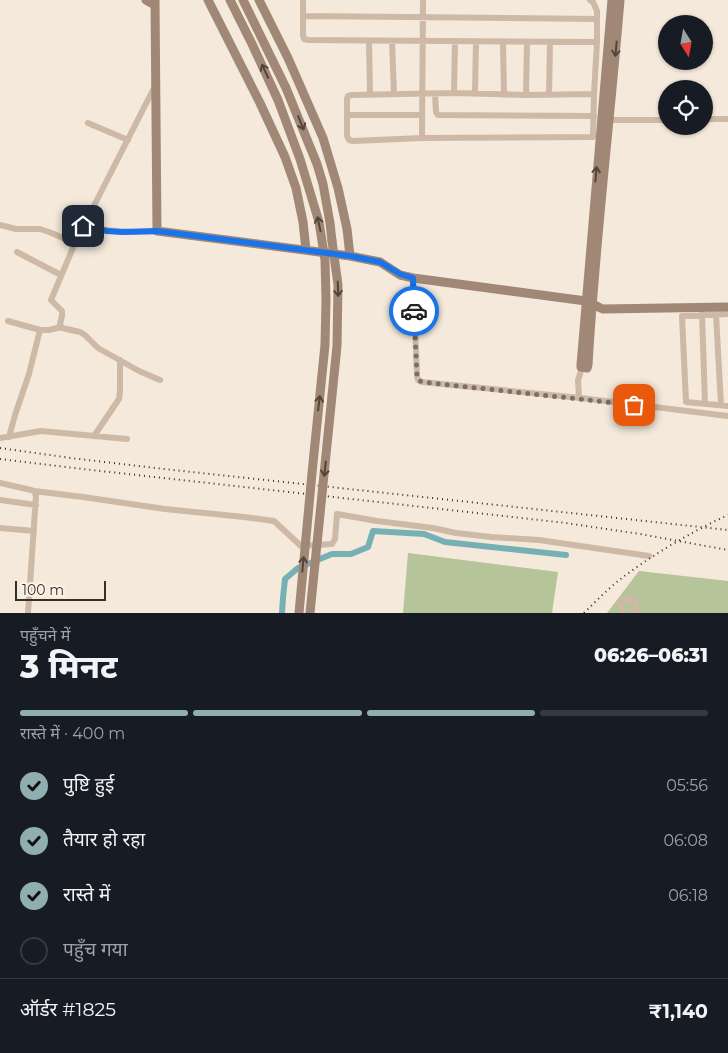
<!DOCTYPE html>
<html lang="hi">
<head>
<meta charset="utf-8">
<style>
  body { margin:0; font-family:Montserrat,"Noto Sans Devanagari",sans-serif; background:#20242c; color:#f1f3f6; height:100vh; display:flex; flex-direction:column; font-size:19px; white-space:nowrap }
  * { box-sizing:border-box; margin:0 }
  p { font-size:16px; color:#9ea1a6 }
  .icon { flex:none; width:28px; height:28px; fill:none; stroke:currentColor; stroke-width:2; stroke-linecap:round; stroke-linejoin:round }
  .map { position:relative; height:613px; overflow:hidden }
  .panel { display:flex; flex-direction:column; background:#171b24; flex:1 }
  .panel>* { flex:none }
  .needle { width:32px; rotate:169deg }
  .buttons { position:absolute; left:658px; top:15px; display:grid; gap:10px }
  .buttons a { display:grid; place-items:center; width:55px; height:55px; border-radius:50%; background:#171b24; box-shadow:0 1px 4px #0004; font-size:25px }
  .scale { position:absolute; left:15px; bottom:12px; width:91px; box-sizing:border-box; padding-left:5px; border:2px solid #382d27; border-top:0; font-size:14px; line-height:18px; white-space:nowrap; color:#382d27; -webkit-text-stroke:4px #fbf3e8; paint-order:stroke }
  .pin { position:absolute; display:grid; place-items:center; width:42px; height:42px; color:#fff; margin:-21px; border-radius:10px; box-shadow:0 2px 8px #0006 }
  .courier { position:absolute; display:grid; place-items:center; width:50px; height:50px; margin:-25px; border:4px solid #1a73e8; border-radius:50%; background:#fff; color:#222; box-shadow:0 1px 6px #0007 }
  .summary em { font-style:normal; font-weight:800 }
  .summary div { display:flex; flex-direction:column-reverse }
  .summary { display:flex; align-items:center; justify-content:space-between; height:85px; padding:0 20px }
  h1 { font-size:32px; font-weight:800; line-height:38px }
  .bar { display:grid; grid-template-columns:repeat(4,1fr); gap:8px 5px; align-content:center; height:60px; padding:0 20px }
  .bar i { height:6px; border-radius:4px; background:#363941 }
  .bar .selected { background:#90adb2 }
  .bar p { grid-column:span 4 }
  .line { display:flex; align-items:center; gap:12px; padding:0 20px; border-top:1px solid #363941 }
  .line div { flex:1 }
  ol { padding:0 20px; list-style:none }
  li { display:flex; align-items:center; gap:15px; height:55px }
  li p { margin-inline-start:auto }
  li .icon { padding:5px; border-radius:50%; background:#90adb2; color:#111; stroke-width:4 }
  li:last-child { color:#9ea1a6 }
  li i { width:28px; height:28px; border:2px solid #363941; border-radius:50% }
  .map>svg:first-child { display:block }
  .green { fill:#b5c499 }
  .lines { fill:none; stroke-linecap:round; stroke-linejoin:round }
  .canal { stroke:#77b0b4; stroke-width:6 }
  .street { stroke:#cdb9a5; stroke-width:6 }
  .secondary { stroke:#a18776; stroke-width:9 }
  .rail { stroke:#382d27; stroke-width:2; stroke-dasharray:1 4; stroke-linecap:butt }
  .secondary-bridge { stroke:#a18776; stroke-width:9 }
  .oneway { stroke:#52443b }
  .done { stroke:#7a6f66; stroke-width:5; stroke-dasharray:0 9 }
  .route { stroke:#1a73e8; stroke-width:6 }
</style>
</head>
<body>
<div class="map">
<svg width="728" height="613" viewBox="0 0 728 613">
  <rect width="100%" height="100%" fill="#f4e9db"/>
  <path class="green" d="M408 553 558 572 552 613H403Z
    M639 571 728 581V613H607Z"/>
  <g class="lines">
    <path class="canal" d="M282 613 283 598 285 579 298 568 332 554H351L368 547 373 531 424 534 445 542 566 555"/>
    <path class="street" d="M303 0V35L304 39 308 40 597 42
      M590 0 593 2 597 11V42L594 94 526 95 454 93 352 95 348 96 347 99V136L349 140 353 141 422 138 593 137 594 94
      M303 16 597 19
      M369 41 370 94
      M392 41 394 94
      M503 42 504 95
      M155 86 75 243 51 300 62 311V316L60 324 62 328 80 332 85 335 98 348 139 371 160 380
      M454 93 455 42
      M435 94 436 112 438 115 594 116
      M475 94 476 42
      M526 95 527 42
      M549 95 550 42
      M347 115H422
      M704 119H728
      M610 120H666
      M88 123 128 140
      M422 138 423 0
      M0 225 16 229H40L49 232 75 243
      M83 226C108 232 132 233 157 231
      M17 252 61 275
      M413 278 417 376 418 380 422 382 581 398 728 416
      M702 313 705 404
      M728 314 682 316 686 402 728 406
      M716 315 721 405
      M8 321 40 330H49L61 327
      M579 398 578 380 582 368
      M94 436 119 399 120 391V360
      M9 437 15 415 29 374 40 330
      M0 438 41 431 127 439
      M0 483 31 490 34 491 36 496 28 613
      M34 491 83 497 165 509 244 517 274 521 301 546 332 544 335 539 337 514 377 521 433 528 456 533 491 537 539 540 649 556
      M0 500 36 505
      M0 528 34 531
      M624 613 620 605 621 600 629 599 635 602 637 611 635 613"/>
    <path class="secondary" d="M146 0 155 5
      M155 0 157 231 350 256 380 262 400 275 413 278 586 301C593 303 597 307 603 309L728 307
      M208 0 260 103 285 157 296 188 303 222 306 250
      M243 0 286 88 317 164 323 184 330 223 332 241
      M259 0 288 58 323 138 338 188 347 229 350 256
      M612 0 581 365V367L587 368 588 365C595 243 610 122 620 0"/>
    <path class="rail" d="M0 448 71 458 164 469 728 530
      M0 459 74 468 566 523 640 534 728 550
      M584 613C595 602 606 591 618 581 650 556 691 532 728 515"/>
    <path class="secondary-bridge" d="M230 0 252 44 278 100 300 159 319 222 325 260 326 300 325 345 312 473 299 613
      M310 613 337 346 338 285 332 241"/>
  </g>
  <defs><path id="oneway-shaft" d="M-6 0H5M1.5-3L5.5 0L1.5 3" fill="none" stroke-width="1.6" stroke-linecap="round" stroke-linejoin="round" transform="scale(1.25)"/></defs>
  <g class="oneway">
    <use href="#oneway-shaft" transform="translate(616 49) rotate(95)"/>
    <use href="#oneway-shaft" transform="translate(265 71) rotate(-115)"/>
    <use href="#oneway-shaft" transform="translate(301 123) rotate(68)"/>
    <use href="#oneway-shaft" transform="translate(596 174) rotate(-85)"/>
    <use href="#oneway-shaft" transform="translate(319 224) rotate(-102)"/>
    <use href="#oneway-shaft" transform="translate(338 289) rotate(88)"/>
    <use href="#oneway-shaft" transform="translate(319 403) rotate(-83)"/>
    <use href="#oneway-shaft" transform="translate(325 469) rotate(96)"/>
    <use href="#oneway-shaft" transform="translate(303 564) rotate(-85)"/>
  </g>
  <g class="lines">
    <path class="done" d="M414 311 417 376 418 380 422 382 634 405"/>
    <path class="route" d="M83 226 107 231 122 232 157 231 350 256 380 262 400 274 413 278 414 311"/>
  </g>
</svg>
<div class="buttons">
<a><svg class="needle" viewBox="-14 -14 28 28"><path d="M0-13l5 13h-10z" fill="#e53935"/><path d="M0 13l5-13h-10z" fill="#9ea1a6"/></svg></a>
<a><svg class="icon" aria-label="locate" viewBox="0 0 24 24"><circle cx="12" cy="12" r="6"/><path d="M12 2v4M12 18v4M2 12h4M18 12h4"/></svg></a>
</div>
<div class="scale">100 m</div>
<div class="pin" style="left:634px;top:405px;background:#ea580c"><svg class="icon" aria-label="bag" viewBox="0 0 24 24"><path d="M5 8h14l-1 12H6zM9 8a3 3 0 0 1 6 0"/></svg></div>
<div class="pin" style="left:83px;top:226px;background:#1f2937"><svg class="icon" aria-label="home" viewBox="0 0 24 24"><path d="M3 11l9-7 9 7M6 9v11h12V9"/></svg></div>
<div class="courier" style="left:414px;top:311px"><svg class="icon" aria-label="car" viewBox="0 0 24 24"><path d="M5 17H2v-5l4-1 3-4h7l3 4 3 1v5h-3M9 17h6M6 11h13"/><circle cx="7" cy="17" r="2"/><circle cx="17" cy="17" r="2"/></svg></div>
</div>
<section class="panel">
<div class="summary"><div><h1>3 मिनट</h1><p>पहुँचने में</p></div><em>06:26–06:31</em></div>
<div class="bar"><i class="selected"></i><i class="selected"></i><i class="selected"></i><i></i><p>रास्ते में · 400 m</p></div>
<ol>
<li><svg class="icon" aria-label="check" viewBox="0 0 24 24"><path d="M5 12l5 5 9-10"/></svg>पुष्टि हुई<p>05:56</p></li>
<li><svg class="icon" aria-label="check" viewBox="0 0 24 24"><path d="M5 12l5 5 9-10"/></svg>तैयार हो रहा<p>06:08</p></li>
<li><svg class="icon" aria-label="check" viewBox="0 0 24 24"><path d="M5 12l5 5 9-10"/></svg>रास्ते में<p>06:18</p></li>
<li><i></i>पहुँच गया</li>
</ol>
<div class="line" style="height:65px"><div>ऑर्डर #1825</div><b>₹1,140</b></div>
</section>
</body>
</html>
